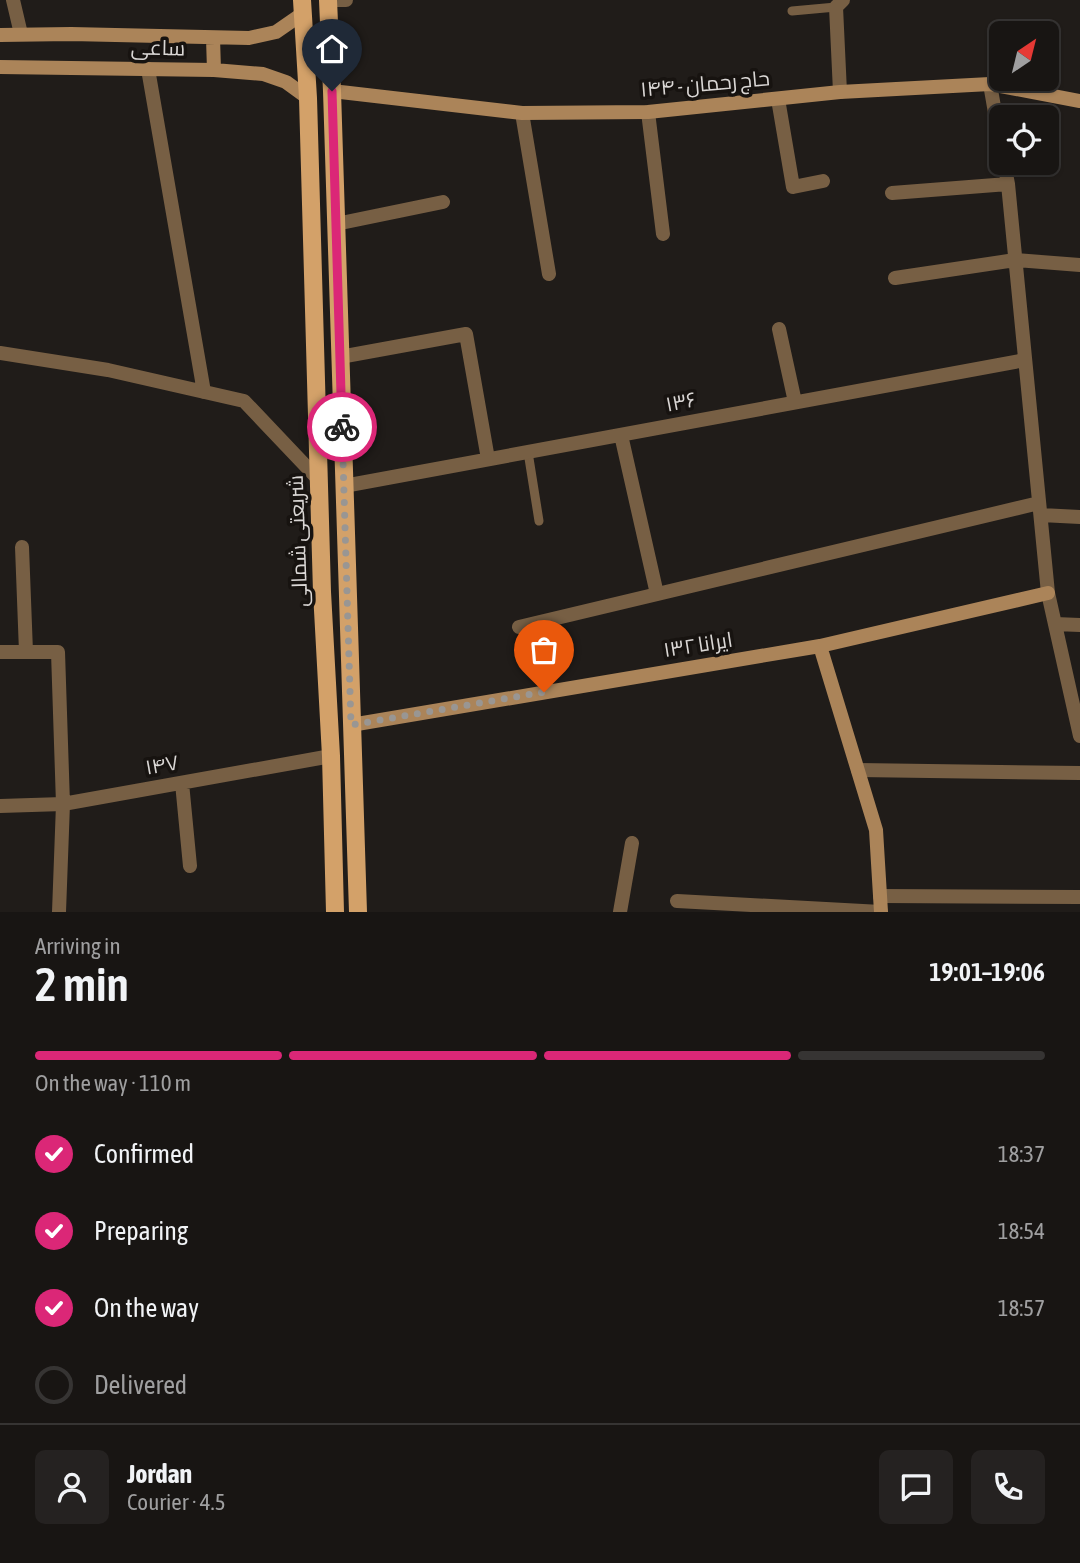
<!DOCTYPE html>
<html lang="en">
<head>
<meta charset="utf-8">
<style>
  body { margin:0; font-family:"Asap Condensed",Cairo,sans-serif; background:#252221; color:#f1f3f6; height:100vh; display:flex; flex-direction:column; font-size:26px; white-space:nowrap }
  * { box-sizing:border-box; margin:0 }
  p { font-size:23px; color:#9f9fa0 }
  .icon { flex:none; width:38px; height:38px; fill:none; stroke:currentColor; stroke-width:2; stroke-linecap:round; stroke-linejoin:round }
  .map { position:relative; height:912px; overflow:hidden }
  .side { display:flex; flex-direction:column; background:#181513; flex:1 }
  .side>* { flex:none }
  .needle { width:46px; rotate:35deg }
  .fabs { position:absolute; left:989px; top:21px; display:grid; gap:14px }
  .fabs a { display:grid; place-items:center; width:70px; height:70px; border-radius:10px; background:#181513; box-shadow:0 2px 5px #0004,0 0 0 2px #363433; font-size:35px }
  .pin { position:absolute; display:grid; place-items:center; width:60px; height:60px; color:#fff; margin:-72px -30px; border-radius:50% 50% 50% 0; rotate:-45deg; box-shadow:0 0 7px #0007 }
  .pin .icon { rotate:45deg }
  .courier { position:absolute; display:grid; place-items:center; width:70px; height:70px; margin:-35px; border:5px solid #db2777; border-radius:50%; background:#fff; color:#222; box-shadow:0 2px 9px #0007 }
  .headline em { font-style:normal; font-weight:600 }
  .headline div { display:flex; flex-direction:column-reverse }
  .headline { display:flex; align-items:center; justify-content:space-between; height:119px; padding:0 35px }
  h1 { font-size:46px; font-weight:600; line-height:52px }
  .bar { display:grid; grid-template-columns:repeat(4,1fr); gap:10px 7px; align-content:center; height:84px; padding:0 35px }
  .bar i { height:9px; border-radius:5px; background:#363433 }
  .bar .selected { background:#db2777 }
  .bar p { grid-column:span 4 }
  .line { display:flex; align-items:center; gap:18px; padding:0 35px; border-top:2px solid #363433 }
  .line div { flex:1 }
  .round { display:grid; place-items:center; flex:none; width:74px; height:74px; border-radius:10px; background:#252221 }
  ol { padding:0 35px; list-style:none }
  li { display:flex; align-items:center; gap:21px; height:77px }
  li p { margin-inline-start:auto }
  li .icon { padding:7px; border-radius:50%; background:#db2777; color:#fff; stroke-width:4 }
  li:last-child { color:#9f9fa0 }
  li i { width:38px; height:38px; border:4px solid #363433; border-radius:50% }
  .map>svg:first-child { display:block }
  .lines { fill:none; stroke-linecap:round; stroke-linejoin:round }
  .lane { stroke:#775f44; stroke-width:9 }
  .street { stroke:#775f44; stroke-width:14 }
  .secondary { stroke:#ab8459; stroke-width:14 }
  .primary { stroke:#d3a169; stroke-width:18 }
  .done { stroke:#999693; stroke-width:7; stroke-dasharray:0 12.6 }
  .route { stroke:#db2777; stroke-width:9 }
  .labels { text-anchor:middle; stroke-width:7; stroke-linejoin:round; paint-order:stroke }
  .street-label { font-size:21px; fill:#dad7d5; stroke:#171310 }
</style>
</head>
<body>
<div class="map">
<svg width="1080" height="912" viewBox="0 0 1080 912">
  <rect width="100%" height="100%" fill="#201c19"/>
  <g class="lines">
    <path class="lane" d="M792 11 836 7
      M528 452 539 521"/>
    <path class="street" d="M13 0 21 34
      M328 0H346
      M148 69 204 392
      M990 84 1001 147
      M840 92 836 7 843 0
      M778 99 793 187 823 181
      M648 112 663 234
      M522 113 549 274
      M1004 163 1008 184 1048 593 1080 736
      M892 193 1008 184
      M336 224 443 202
      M895 278 1015 260 1080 265
      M779 329 795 402
      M0 353 108 370 244 401 319 480
      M340 357 466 334 488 459
      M621 435 657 594
      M344 486 1025 360
      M1041 515 1080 517
      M22 547 26 652
      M1055 624 1080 625
      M519 627 1039 503
      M0 652H58L63 804 59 912
      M858 770 1080 773
      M182 783 190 866
      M0 806 63 804 331 756
      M880 896 1080 897
      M677 901 881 912
      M620 912 632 843"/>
    <path class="secondary" d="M0 35 71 34 249 38 276 32 302 14
      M213 38 214 70
      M0 67 214 70 263 74 286 82 308 98
      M332 91 522 113 648 112 840 92 990 84 1080 101
      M820 646 876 830 881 912
      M351 725 820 646 1048 593"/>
    <path class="primary" d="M302 0 308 98 322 592 331 756 335 912
      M328 0 332 91 358 912"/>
  </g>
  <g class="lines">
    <path class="done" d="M342 427 351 725 544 692"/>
    <path class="route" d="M332 91 342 427"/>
  </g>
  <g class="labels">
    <g class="street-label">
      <text transform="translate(158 48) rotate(1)" y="7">ساعی</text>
      <text transform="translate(705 84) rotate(-5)" y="7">حاج رحمان - ۱۴۴</text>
      <text transform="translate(681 402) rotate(-11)" y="7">۱۳۶</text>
      <text transform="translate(298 541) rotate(-92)" y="7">شریعتی شمالی</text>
      <text transform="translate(698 645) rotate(-9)" y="7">ایرانا ۱۳۲</text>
      <text transform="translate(162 765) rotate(-10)" y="7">۱۴۷</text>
    </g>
  </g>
</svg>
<div class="fabs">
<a><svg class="needle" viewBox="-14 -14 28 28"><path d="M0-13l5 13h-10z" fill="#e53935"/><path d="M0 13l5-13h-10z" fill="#9f9fa0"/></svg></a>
<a><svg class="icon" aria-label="locate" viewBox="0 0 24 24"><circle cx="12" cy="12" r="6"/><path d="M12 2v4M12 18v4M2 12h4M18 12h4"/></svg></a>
</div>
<div class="pin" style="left:544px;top:692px;background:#ea580c"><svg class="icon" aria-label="bag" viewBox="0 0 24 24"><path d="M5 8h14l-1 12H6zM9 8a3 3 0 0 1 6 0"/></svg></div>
<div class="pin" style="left:332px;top:91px;background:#1f2937"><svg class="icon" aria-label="home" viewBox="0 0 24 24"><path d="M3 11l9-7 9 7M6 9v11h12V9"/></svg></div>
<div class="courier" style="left:342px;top:427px"><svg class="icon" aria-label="bike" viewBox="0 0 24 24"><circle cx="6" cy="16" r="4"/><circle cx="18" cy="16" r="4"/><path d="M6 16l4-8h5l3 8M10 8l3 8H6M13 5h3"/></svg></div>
</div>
<section class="side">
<div class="headline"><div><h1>2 min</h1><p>Arriving in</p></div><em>19:01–19:06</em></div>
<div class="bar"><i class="selected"></i><i class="selected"></i><i class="selected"></i><i></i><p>On the way · 110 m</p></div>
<ol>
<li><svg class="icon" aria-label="check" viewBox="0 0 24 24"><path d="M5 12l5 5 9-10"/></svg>Confirmed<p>18:37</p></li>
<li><svg class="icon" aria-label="check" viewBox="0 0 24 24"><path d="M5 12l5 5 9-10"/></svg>Preparing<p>18:54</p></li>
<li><svg class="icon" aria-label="check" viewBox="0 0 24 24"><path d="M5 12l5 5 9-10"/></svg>On the way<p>18:57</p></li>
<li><i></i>Delivered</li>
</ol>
<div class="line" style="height:126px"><a class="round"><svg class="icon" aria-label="person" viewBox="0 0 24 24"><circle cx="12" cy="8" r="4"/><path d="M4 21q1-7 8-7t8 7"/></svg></a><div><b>Jordan</b><p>Courier · 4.5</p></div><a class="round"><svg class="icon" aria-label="chat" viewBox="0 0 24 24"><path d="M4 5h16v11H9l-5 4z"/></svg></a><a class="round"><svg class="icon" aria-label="phone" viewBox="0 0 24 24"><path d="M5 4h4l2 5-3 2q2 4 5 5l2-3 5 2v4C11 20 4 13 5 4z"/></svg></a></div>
</section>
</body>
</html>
